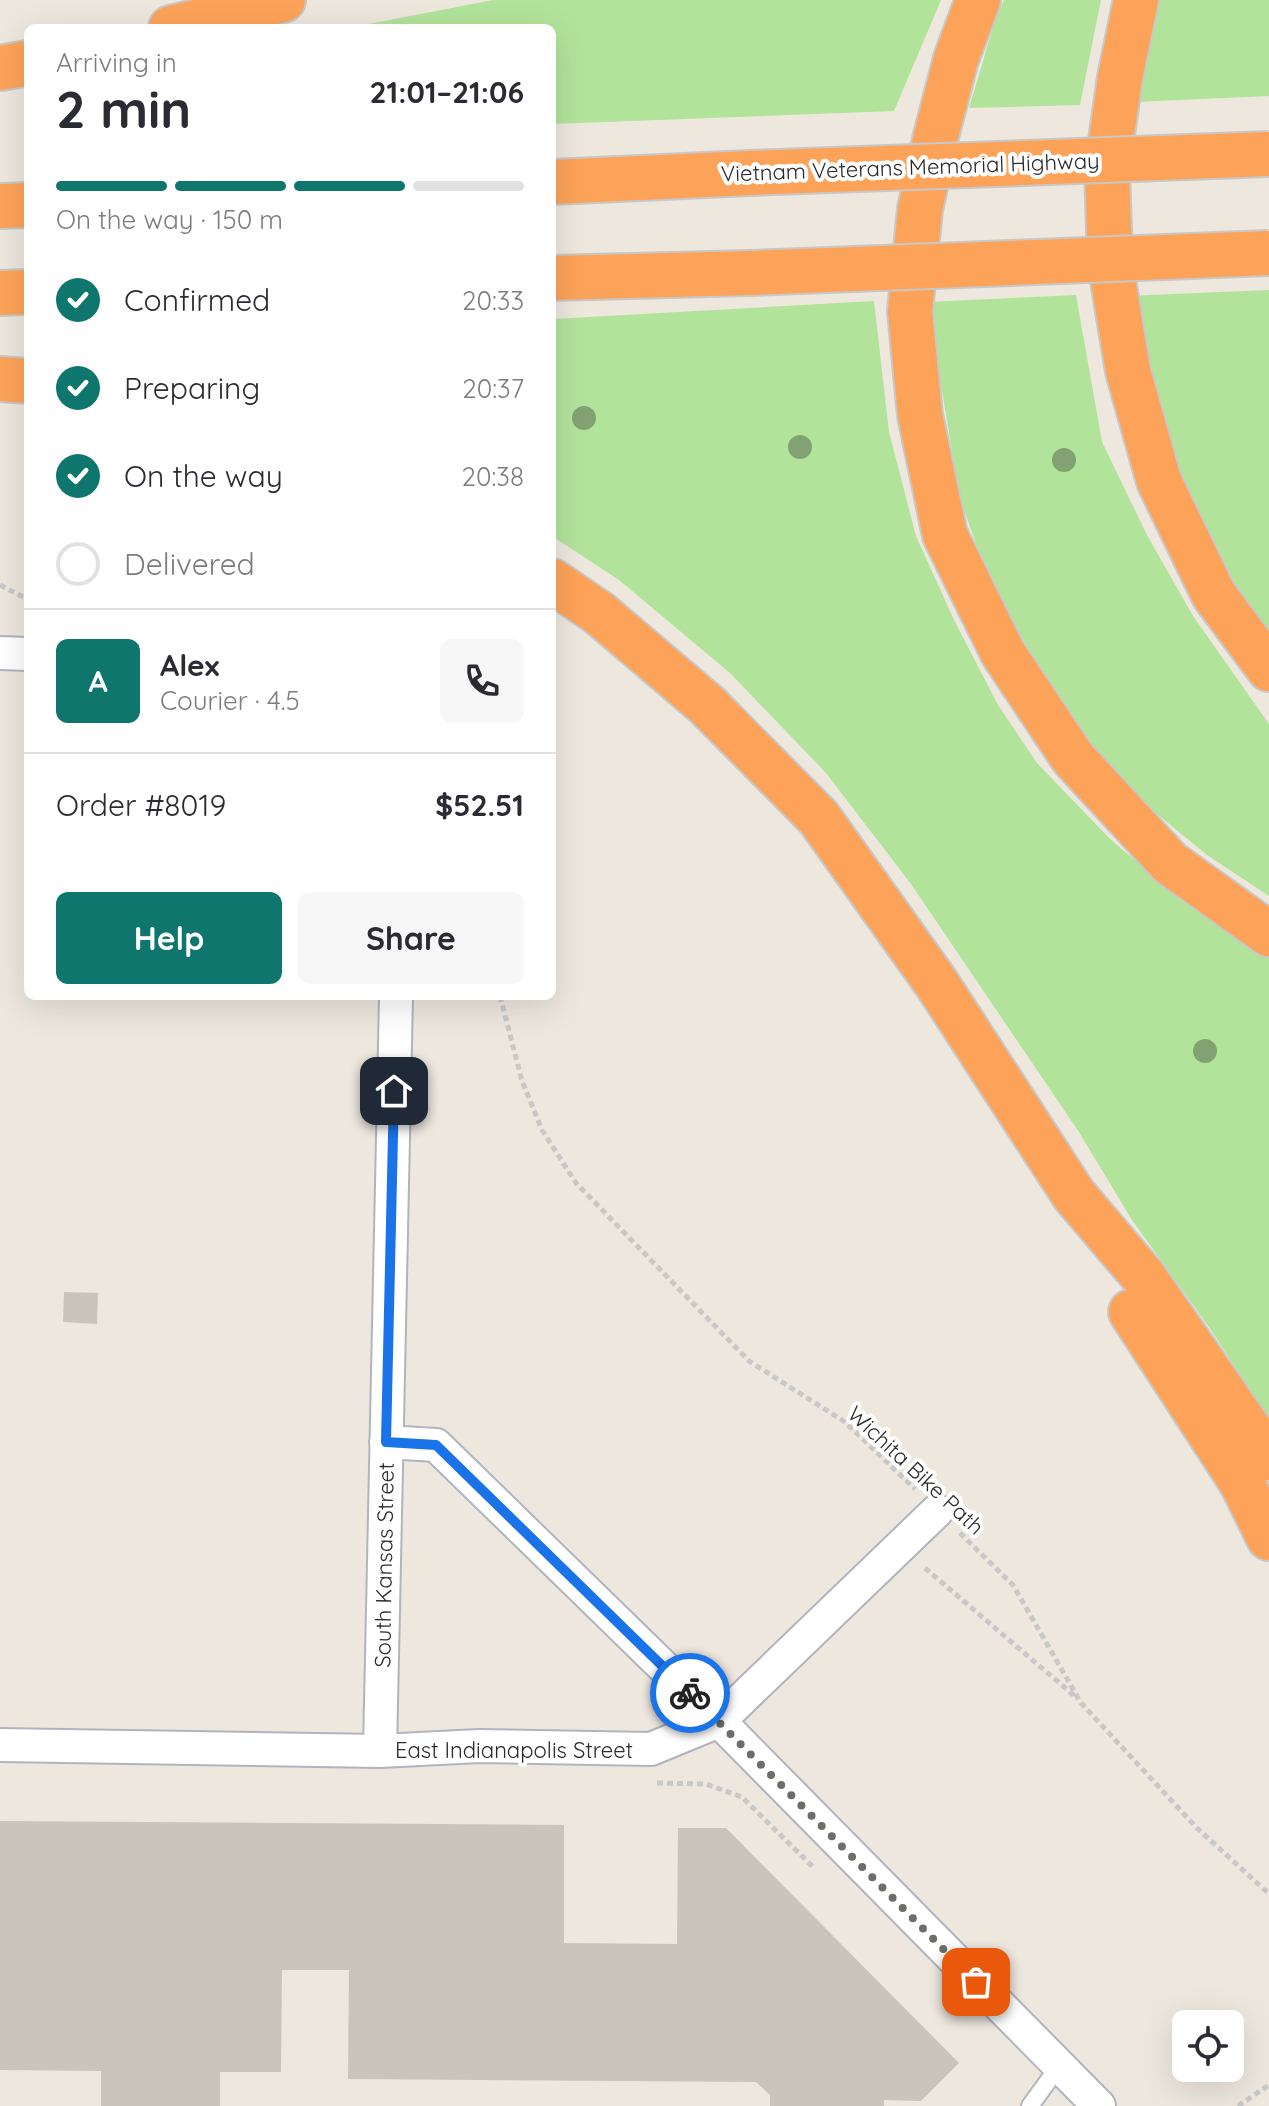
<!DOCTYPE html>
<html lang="en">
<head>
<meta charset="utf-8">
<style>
  body { margin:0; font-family:Quicksand,sans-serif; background:#f7f7f7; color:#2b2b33; height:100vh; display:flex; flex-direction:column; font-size:30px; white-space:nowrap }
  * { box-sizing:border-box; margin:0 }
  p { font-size:26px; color:#7c7c81 }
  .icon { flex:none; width:44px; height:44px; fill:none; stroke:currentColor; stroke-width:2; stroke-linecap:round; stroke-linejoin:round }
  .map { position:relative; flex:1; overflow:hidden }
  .drawer { position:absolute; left:24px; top:24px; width:532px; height:976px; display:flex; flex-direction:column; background:#fff; border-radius:12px; box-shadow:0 8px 32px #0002 }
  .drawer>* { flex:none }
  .tools { position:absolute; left:1172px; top:2010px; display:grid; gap:16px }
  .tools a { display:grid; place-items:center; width:72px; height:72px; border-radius:12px; background:#fff; box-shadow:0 8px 32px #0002; font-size:40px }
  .pin { position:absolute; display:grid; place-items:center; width:68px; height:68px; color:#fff; margin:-34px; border-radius:16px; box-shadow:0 4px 12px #0006 }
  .courier { position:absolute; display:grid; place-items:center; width:80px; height:80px; margin:-40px; border:6px solid #1a73e8; border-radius:50%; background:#fff; color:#222; box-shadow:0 2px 10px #0007 }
  .head em { font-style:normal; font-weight:700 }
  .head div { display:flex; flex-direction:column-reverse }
  .head { display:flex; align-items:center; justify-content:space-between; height:136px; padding:0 32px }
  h1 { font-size:52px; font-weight:700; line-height:60px }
  .bar { display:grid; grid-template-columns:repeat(4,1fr); gap:12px 8px; align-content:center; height:96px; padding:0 32px }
  .bar i { height:10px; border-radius:6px; background:#e1e1e2 }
  .bar .on { background:#0f766e }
  .bar p { grid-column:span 4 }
  .line { display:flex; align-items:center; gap:20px; padding:0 32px; border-top:2px solid #e1e1e2 }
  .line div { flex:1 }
  .round { display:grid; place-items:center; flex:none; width:84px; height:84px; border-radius:12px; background:#f7f7f7 }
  ol { padding:0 32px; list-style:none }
  li { display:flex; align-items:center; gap:24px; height:88px }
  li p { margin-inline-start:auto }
  li .icon { padding:8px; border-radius:50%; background:#0f766e; color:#fff; stroke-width:4 }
  li:last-child { color:#7c7c81 }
  li i { width:44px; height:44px; border:4px solid #e1e1e2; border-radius:50% }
  .primary-button { display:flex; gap:16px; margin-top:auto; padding:16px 32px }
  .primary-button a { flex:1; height:92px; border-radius:12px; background:#0f766e; color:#fff; font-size:32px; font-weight:700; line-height:92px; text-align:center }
  .primary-button a+a { background:#f7f7f7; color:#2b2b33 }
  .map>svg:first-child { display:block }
  .green { fill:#b2e39b }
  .building { fill:#c9c5bc }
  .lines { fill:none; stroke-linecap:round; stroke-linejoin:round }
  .service-casing { stroke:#b1b4bf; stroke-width:20 }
  .minor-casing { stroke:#b1b4bf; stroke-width:36 }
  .motorway-casing { stroke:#c8c8c8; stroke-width:48 }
  .path { stroke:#c8c8c8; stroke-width:5; stroke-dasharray:6 4; stroke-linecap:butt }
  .service { stroke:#fff; stroke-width:16 }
  .minor { stroke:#fff; stroke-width:32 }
  .motorway { stroke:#fda359; stroke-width:44 }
  .motorway-bridge-casing { stroke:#c8c8c8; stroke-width:48; stroke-linecap:butt }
  .motorway-bridge { stroke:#fda359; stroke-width:44 }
  .tree { fill:#82a273 }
  .done { stroke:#6f6d6a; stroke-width:8; stroke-dasharray:0 14.4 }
  .route { stroke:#1a73e8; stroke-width:10 }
  .labels { text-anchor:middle; stroke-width:8; stroke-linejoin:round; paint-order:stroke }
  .street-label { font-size:22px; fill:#2b2b2b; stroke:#fff }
</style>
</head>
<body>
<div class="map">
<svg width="1269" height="2106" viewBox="0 0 1269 2106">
  <rect width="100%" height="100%" fill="#ede7de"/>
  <path class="green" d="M493 0H941L894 111 552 124V28H348Z
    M1004 0H1101L1080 105 969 108 995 21Z
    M1151 0H1269V96L1134 102Z
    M1269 290V634L1219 563 1170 459 1126 296Z
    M1076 295 1102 442 1147 535 1193 616 1269 724V896L1207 855 1118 782 1055 693 1000 612 960 498 927 302Z
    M874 301 889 432 916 536 954 620 998 705 1037 763 1109 838 1181 900 1269 952V1419L1211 1330 1132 1220 1079 1132 911 884 826 773 730 673 619 580 552 536V319Z"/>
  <path class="building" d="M64 1292 98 1293 97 1324 63 1322Z
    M0 1821 564 1825V1943L677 1944 678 1828H726L959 2063 921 2101 884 2100V2106H770V2095L756 2082 348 2079 349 1970H282L281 2072H220V2106H101V2071L0 2070Z"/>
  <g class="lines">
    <g class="service-casing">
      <path id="service" d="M1030 2106 1059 2066"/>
    </g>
    <g class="minor-casing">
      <path id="minor" d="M0 653 28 654
        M386 1442 436 1445 719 1721 1099 2106
        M0 1745 380 1751 479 1746 651 1749 719 1721 937 1511
        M380 1751 396 996"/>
    </g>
    <g class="motorway-casing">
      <path id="motorway" d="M978 0 956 59 936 136 920 209 910 311 920 415 945 535 1003 653 1073 758 1170 863 1269 934
        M1136 0 1120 78 1107 169 1110 262 1128 371 1159 481 1214 595 1269 669
        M171 28 283 0
        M0 68 28 63
        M552 182 750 173
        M0 206 28 205
        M552 278 750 273
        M0 293 28 292
        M0 379 28 381
        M552 581 599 613 707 705 819 818 937 984 1074 1195 1143 1276 1269 1458
        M1131 1312 1242 1483 1269 1538"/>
    </g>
    <path class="path" d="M0 585 21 596 28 597
      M500 996 522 1081 542 1130 576 1183 749 1361 845 1422 915 1489
      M960 1533 1013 1585 1081 1703 1197 1828 1269 1894
      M925 1568 1078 1699
      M657 1783 706 1784 742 1797 815 1869
      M1238 2106 1269 2085"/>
    <use href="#service" class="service"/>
    <use href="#minor" class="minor"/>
    <use href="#motorway" class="motorway"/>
    <g class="motorway-bridge-casing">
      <path id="motorway-bridge" d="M750 173 1269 154
        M750 273 1269 253"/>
    </g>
    <use href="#motorway-bridge" class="motorway-bridge"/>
  </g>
  <g class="tree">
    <circle cx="584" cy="418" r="12"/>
    <circle cx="800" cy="447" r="12"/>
    <circle cx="1064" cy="460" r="12"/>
    <circle cx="1205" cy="1051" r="12"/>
  </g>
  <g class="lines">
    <path class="done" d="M690 1693 976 1982"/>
    <path class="route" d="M394 1091 386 1442 436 1445 690 1693"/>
  </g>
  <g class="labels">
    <g class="street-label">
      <text transform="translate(910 167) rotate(-2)" y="8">Vietnam Veterans Memorial Highway</text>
      <text transform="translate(916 1470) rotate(43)" y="8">Wichita Bike Path</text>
      <text transform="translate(384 1565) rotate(-89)" y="8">South Kansas Street</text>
      <text x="514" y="1758">East Indianapolis Street</text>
    </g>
  </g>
</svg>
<div class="tools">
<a><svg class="icon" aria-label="locate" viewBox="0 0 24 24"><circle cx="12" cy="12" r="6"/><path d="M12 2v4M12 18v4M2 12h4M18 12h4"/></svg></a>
</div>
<div class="pin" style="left:976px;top:1982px;background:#ea580c"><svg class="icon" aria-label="bag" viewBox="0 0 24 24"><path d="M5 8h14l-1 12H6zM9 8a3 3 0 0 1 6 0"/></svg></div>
<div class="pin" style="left:394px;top:1091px;background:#1f2937"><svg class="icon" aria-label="home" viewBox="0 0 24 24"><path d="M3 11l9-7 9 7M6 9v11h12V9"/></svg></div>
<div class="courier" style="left:690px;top:1693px"><svg class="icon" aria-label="bike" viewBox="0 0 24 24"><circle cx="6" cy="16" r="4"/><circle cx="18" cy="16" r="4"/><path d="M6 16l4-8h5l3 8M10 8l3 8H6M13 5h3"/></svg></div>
<section class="drawer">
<div class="head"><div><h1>2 min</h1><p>Arriving in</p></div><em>21:01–21:06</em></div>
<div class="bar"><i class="on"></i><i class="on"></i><i class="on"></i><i></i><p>On the way · 150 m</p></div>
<ol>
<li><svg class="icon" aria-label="check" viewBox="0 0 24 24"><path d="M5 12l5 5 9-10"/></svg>Confirmed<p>20:33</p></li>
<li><svg class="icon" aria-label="check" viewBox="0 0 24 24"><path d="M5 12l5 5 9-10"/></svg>Preparing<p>20:37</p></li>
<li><svg class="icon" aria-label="check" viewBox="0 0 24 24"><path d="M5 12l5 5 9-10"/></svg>On the way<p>20:38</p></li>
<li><i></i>Delivered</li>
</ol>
<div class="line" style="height:144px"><b class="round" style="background:#0f766e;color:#fff">A</b><div><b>Alex</b><p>Courier · 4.5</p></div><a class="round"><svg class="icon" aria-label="phone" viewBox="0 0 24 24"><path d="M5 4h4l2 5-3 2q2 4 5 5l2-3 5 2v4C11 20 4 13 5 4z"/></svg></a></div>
<div class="line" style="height:104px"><div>Order #8019</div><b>$52.51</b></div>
<div class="primary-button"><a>Help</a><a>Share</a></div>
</section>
</div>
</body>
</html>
